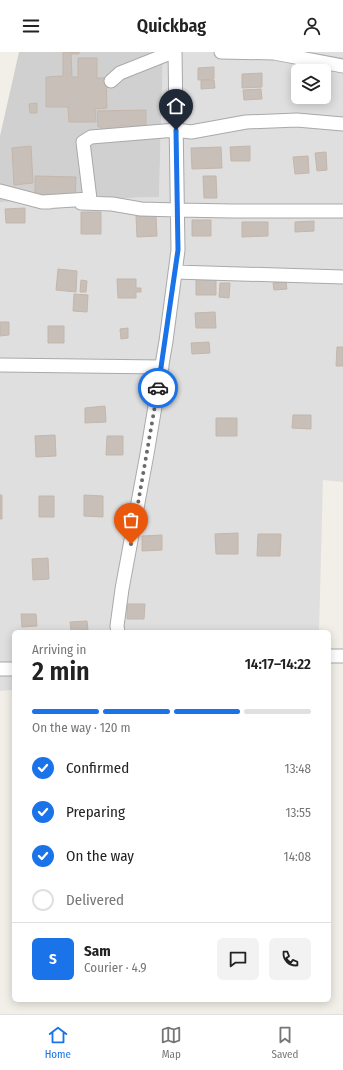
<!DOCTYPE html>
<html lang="en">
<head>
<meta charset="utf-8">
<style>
  body { margin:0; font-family:"Fira Sans Condensed",sans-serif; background:#f2f2f2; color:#222; height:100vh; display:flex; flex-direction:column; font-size:15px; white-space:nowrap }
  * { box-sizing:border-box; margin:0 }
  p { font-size:13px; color:#767676 }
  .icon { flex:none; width:22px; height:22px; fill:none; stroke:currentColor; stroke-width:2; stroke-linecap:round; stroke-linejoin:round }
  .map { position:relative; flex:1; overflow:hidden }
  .drawer { position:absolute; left:12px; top:578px; width:319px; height:372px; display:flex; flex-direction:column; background:#fff; border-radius:6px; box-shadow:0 2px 10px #0003 }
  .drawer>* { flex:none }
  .fabs { position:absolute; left:291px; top:12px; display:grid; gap:8px }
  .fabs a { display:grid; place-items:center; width:40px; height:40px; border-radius:6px; background:#fff; box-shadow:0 2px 10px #0003; font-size:20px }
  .pin { position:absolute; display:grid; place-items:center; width:34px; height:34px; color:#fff; margin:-41px -17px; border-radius:50% 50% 50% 0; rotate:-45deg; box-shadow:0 0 4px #0007 }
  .pin .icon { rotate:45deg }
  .courier { position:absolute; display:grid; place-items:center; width:40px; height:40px; margin:-20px; border:3px solid #1a73e8; border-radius:50%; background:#fff; color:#222; box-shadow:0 1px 5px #0007 }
  .headline em { font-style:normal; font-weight:600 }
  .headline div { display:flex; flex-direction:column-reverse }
  .headline { display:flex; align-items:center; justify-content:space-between; height:68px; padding:0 20px }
  h1 { font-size:26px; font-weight:600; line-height:30px }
  .bar { display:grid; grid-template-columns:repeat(4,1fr); gap:6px 4px; align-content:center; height:48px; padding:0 20px }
  .bar i { height:5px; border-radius:3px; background:#e0e0e0 }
  .bar .current { background:#1a73e8 }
  .bar p { grid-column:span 4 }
  .line { display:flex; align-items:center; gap:10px; padding:0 20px; border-top:1px solid #e0e0e0 }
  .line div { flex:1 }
  .round { display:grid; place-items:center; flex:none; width:42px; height:42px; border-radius:6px; background:#f2f2f2 }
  ol { padding:0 20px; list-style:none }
  li { display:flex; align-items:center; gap:12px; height:44px }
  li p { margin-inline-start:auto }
  li .icon { padding:4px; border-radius:50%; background:#1a73e8; color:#fff; stroke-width:4 }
  li:last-child { color:#767676 }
  li i { width:22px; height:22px; border:2px solid #e0e0e0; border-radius:50% }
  header { display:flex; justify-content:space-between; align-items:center; height:52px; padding:0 20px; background:#fff; font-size:18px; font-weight:600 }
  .menu { display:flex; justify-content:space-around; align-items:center; height:56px; border-top:1px solid #e0e0e0; background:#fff; font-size:11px; color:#767676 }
  .menu a { display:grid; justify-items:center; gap:2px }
  .menu .current { color:#1a73e8 }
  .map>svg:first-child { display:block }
  .residential { fill:#e0dfdf; fill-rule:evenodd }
  .religious { fill:#d0d0d0 }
  .building { fill:#c7bfb8; stroke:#c4b6ab }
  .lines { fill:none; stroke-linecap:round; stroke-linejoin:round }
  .minor-casing { stroke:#a9a9a9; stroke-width:15 }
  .minor { stroke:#fff; stroke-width:13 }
  .done { stroke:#6b6a68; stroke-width:4; stroke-dasharray:0 7.2 }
  .route { stroke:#1a73e8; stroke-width:5 }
</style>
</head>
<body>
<header><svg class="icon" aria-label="menu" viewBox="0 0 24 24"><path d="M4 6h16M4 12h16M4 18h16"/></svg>Quickbag<svg class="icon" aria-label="person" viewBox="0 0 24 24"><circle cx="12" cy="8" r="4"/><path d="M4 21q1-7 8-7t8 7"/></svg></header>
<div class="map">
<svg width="343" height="962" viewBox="0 0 343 962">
  <rect width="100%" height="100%" fill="#f2efe9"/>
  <path class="residential" d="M163 0H343V430L323 428 319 580H14V638L0 639V150L159 145ZM298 19H324V45H298Z"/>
  <path class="religious" d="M19 0H163L159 145 0 150V84Z"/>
  <path class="building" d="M63 0H79V2H71L72 25H78V6H97V26H106L107 56 95 57 96 70H69L68 55H46V25L63 24Z
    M214 15V27L198 28V16Z
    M262 21V35L242 36V22Z
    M201 28H214L215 36 201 37Z
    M261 37 262 47 244 48 243 38Z
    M37 51V61H30L29 52Z
    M146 58V74H118V80H101V75H98L97 59Z
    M31 94 33 131 14 133 12 96Z
    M250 94V109H231L230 95Z
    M221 95 222 116 192 117 191 96Z
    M326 100 327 118 317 119 315 101Z
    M308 104 309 121 295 122 293 105Z
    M35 124 76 125 75 146 35 144Z
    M203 124H216L217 146H204Z
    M25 156V171H6L5 157Z
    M81 160H101V182H81Z
    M136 164H156L157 184 137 185Z
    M192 168H211V184H192Z
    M314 169V179L295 180V170Z
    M242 170H268V184L242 185Z
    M58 217 77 219 76 240 56 238Z
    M196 225H216V243H196Z
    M117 227H136V236H141V240H136V246H118Z
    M81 228 87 229 86 240H80Z
    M286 230 287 237 274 238 273 231Z
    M220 231H230L229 246 219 245Z
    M74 242 88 243 87 260 73 259Z
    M215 260 216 276H196L195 261Z
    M0 270H9V283L0 284Z
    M48 274H64V291H48Z
    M128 276V286L121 287 120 277Z
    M209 290 210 301 192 302 191 291Z
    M337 295H343V314H336Z
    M105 354 106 370 85 371V356Z
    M293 363H311V377L292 376Z
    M216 366H237V384H216Z
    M55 383 56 404 36 405 35 384Z
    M107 384H123V403H106Z
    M0 443H2V467H0Z
    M84 443 103 444V465L84 464Z
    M39 444H54V465H39Z
    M238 481V502H216L215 482Z
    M258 482H281L280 504H257Z
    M162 483V498L142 499V484Z
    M48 506 49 527 33 528 32 507Z
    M127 552H145L144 567H127Z
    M21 562H36L37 574 22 575Z
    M87 569 88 578 71 579 70 570Z"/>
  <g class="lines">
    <g class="minor-casing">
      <path id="minor" d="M221 0 274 1 343 14
        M111 29 120 21 173 0
        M0 139 42 150H50
        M42 150 90 147 83 90 91 85 176 78 191 80 246 70 297 68 343 72
        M81 151 112 152 141 157 178 158 232 159H343
        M175 220 343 225
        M0 313 162 315
        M118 580 117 574 122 537 147 402 166 289 178 198 175 0
        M329 604H343
        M0 617H14"/>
    </g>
    <use href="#minor" class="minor"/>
  </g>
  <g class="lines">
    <path class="done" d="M131 492 158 336"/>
    <path class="route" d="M158 336 178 198 176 78"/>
  </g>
</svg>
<div class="fabs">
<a><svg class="icon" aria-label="layers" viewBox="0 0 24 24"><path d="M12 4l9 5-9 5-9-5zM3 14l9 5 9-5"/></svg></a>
</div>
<div class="pin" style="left:131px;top:492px;background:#ea580c"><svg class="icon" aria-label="bag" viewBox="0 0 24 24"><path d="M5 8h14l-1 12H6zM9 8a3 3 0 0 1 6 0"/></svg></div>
<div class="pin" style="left:176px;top:78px;background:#1f2937"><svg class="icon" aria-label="home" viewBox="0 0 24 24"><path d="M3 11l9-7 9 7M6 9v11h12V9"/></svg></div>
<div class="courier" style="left:158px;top:336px"><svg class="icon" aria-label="car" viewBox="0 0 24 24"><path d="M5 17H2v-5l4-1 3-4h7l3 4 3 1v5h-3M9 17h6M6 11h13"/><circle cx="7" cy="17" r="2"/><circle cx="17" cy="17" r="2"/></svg></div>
<section class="drawer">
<div class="headline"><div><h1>2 min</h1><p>Arriving in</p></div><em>14:17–14:22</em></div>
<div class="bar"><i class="current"></i><i class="current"></i><i class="current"></i><i></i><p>On the way · 120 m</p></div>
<ol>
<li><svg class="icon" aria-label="check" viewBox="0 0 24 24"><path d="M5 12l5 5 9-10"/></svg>Confirmed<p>13:48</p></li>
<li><svg class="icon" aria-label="check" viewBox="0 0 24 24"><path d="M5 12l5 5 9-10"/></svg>Preparing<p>13:55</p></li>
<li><svg class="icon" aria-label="check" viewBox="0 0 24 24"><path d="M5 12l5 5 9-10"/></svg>On the way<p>14:08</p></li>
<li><i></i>Delivered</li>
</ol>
<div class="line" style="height:72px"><b class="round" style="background:#1a73e8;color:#fff">S</b><div><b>Sam</b><p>Courier · 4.9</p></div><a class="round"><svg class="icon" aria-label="chat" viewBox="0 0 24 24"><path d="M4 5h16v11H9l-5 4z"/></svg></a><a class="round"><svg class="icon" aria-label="phone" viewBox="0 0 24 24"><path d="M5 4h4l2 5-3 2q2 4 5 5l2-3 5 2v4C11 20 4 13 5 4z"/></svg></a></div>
</section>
</div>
<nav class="menu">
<a class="current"><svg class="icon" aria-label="home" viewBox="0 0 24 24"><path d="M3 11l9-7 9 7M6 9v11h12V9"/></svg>Home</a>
<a><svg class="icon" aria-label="map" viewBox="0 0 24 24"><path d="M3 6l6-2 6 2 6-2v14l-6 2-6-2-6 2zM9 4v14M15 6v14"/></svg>Map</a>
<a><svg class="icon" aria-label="saved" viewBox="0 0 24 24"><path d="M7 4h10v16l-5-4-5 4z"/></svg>Saved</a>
</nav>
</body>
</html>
